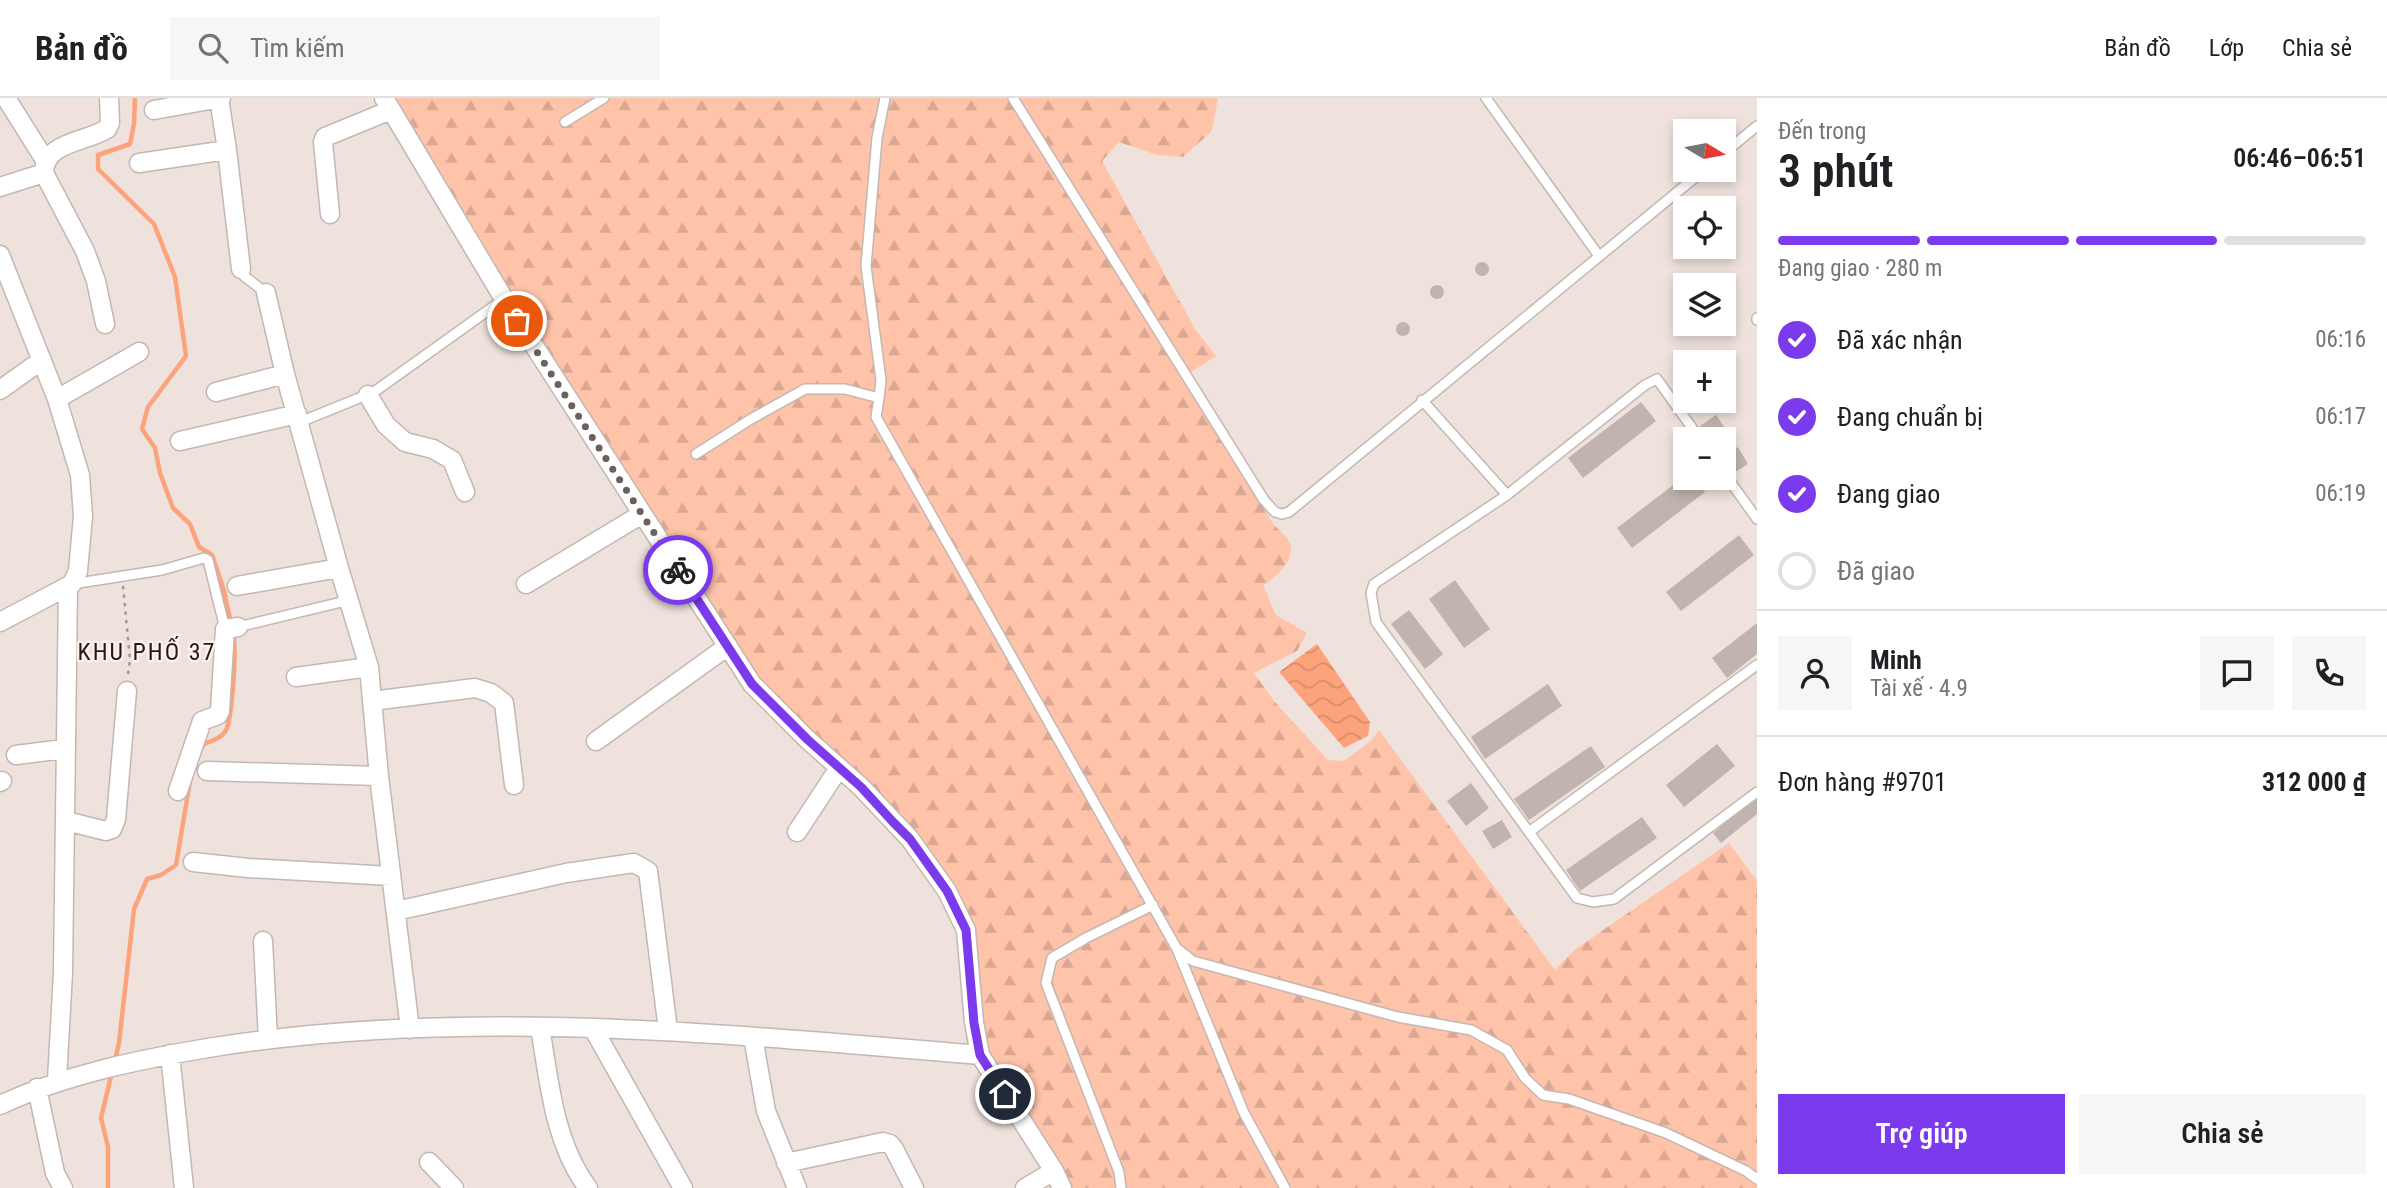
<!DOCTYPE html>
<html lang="vi">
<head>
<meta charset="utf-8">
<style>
  body { margin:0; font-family:"Roboto Condensed",sans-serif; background:#f6f6f6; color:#202124; height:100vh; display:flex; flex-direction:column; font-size:26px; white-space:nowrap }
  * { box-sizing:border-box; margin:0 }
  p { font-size:23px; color:#757577 }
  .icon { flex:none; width:38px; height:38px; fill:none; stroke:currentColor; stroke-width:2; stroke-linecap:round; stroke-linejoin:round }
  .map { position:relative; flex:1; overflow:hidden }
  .side { display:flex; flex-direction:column; background:#fff; width:630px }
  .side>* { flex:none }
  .needle { width:46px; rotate:100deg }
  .controls { position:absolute; left:1673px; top:21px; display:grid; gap:14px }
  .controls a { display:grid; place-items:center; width:63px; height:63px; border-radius:0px; background:#fff; box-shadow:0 4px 10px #0003; font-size:35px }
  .pin { position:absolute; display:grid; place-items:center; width:60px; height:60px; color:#fff; margin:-30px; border:4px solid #fff; border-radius:50%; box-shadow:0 2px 7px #0007 }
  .courier { position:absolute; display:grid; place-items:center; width:70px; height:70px; margin:-35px; border:5px solid #7c3aed; border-radius:50%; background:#fff; color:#222; box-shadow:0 2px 9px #0007 }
  .headline em { font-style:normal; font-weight:600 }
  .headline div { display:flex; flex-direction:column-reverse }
  .headline { display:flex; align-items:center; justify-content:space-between; height:119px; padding:0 21px }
  h1 { font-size:46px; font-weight:600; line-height:52px }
  .bar { display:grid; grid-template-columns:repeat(4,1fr); gap:10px 7px; align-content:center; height:84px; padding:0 21px }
  .bar i { height:9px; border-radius:5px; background:#e0e0e0 }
  .bar .on { background:#7c3aed }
  .bar p { grid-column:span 4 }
  .line { display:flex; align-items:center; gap:18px; padding:0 21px; border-top:2px solid #e0e0e0 }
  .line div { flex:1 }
  .round { display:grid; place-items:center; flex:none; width:74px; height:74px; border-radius:0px; background:#f6f6f6 }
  ol { padding:0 21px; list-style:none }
  li { display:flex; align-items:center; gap:21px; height:77px }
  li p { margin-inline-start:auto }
  li .icon { padding:7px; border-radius:50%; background:#7c3aed; color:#fff; stroke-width:4 }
  li:last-child { color:#757577 }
  li i { width:38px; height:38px; border:4px solid #e0e0e0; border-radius:50% }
  .button { display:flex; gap:14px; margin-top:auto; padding:14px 21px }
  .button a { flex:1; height:80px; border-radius:0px; background:#7c3aed; color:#fff; font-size:28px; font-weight:600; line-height:80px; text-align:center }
  .button a+a { background:#f6f6f6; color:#202124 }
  header { display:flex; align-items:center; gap:42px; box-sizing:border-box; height:98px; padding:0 35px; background:#fff; border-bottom:2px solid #e0e0e0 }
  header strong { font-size:33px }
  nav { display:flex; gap:38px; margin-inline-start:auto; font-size:24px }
  .search { width:490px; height:63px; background:#f6f6f6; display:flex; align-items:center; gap:18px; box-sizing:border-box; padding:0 24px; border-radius:0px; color:#757577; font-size:26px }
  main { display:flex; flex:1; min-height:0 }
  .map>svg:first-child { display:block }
  .forest { fill:url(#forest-firs) }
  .water { fill:url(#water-waves) }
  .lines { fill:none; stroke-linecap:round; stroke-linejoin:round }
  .stream { stroke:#fca37c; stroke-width:4.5 }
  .building { fill:#c1b4af }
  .service-casing { stroke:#c4b7b2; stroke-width:12 }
  .minor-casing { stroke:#c4b7b2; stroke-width:21 }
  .path { stroke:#a29894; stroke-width:2.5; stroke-dasharray:3.5 5; stroke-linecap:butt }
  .service { stroke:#fff; stroke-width:9 }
  .minor { stroke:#fff; stroke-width:18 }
  .done { stroke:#68615d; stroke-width:7; stroke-dasharray:0 12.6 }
  .route { stroke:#7c3aed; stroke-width:9 }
  .labels { text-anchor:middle; stroke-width:5; stroke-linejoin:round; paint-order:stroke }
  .quarter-label { font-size:24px; letter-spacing:2px; fill:#1f1b19; stroke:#fdefea }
</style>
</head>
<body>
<header>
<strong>Bản đồ</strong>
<div class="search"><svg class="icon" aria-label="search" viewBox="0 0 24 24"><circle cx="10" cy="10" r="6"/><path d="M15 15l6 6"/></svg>Tìm kiếm</div>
<nav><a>Bản đồ</a><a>Lớp</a><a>Chia sẻ</a></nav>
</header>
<main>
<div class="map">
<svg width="1757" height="1090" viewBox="0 0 1757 1090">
  <defs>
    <pattern id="forest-firs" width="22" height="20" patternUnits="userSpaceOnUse" patternTransform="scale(1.75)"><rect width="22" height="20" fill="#ffc3aa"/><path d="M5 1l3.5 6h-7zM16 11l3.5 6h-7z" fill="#daa792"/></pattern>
    <pattern id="water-waves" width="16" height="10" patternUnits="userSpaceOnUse" patternTransform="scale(1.75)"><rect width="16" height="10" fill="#fca37c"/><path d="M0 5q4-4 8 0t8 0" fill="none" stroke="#d88c6b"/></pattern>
  </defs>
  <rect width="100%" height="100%" fill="#efe2dc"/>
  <path class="forest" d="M390 0H1218L1212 33 1183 59 1157 57 1119 44 1102 63 1195 231 1216 258 1182 280 1274 427C1279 432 1287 439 1290 445 1296 461 1275 481 1263 487L1276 517 1307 535 1297 553 1254 575 1274 603 1328 662 1344 663 1372 642 1379 632 1555 872 1573 853 1729 745 1757 783V1090H1068L985 955 952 790 756 582 506 196Z"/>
  <path class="water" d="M1317 546 1370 624 1368 638 1344 650 1279 574Z"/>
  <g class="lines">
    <path class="stream" d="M135 0 134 26 130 46 98 57V71L154 126 175 179 186 258 148 309 142 331 155 350 160 375 173 410 190 426 199 449 212 457 224 493 231 526
      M199 655 204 646C213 642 223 640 227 630 232 616 237 550 233 535
      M115 962 119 945 134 811 147 781 161 777 176 767 190 683
      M108 1090V1049L101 1020 112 974"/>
  </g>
  <path class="building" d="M1475 171a7 7 0 1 1 14 0a7 7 0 1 1-14 0Z
    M1430 194a7 7 0 1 1 14 0a7 7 0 1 1-14 0Z
    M1396 231a7 7 0 1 1 14 0a7 7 0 1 1-14 0Z
    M1641 304 1656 323 1583 380 1568 360Z
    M1716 317 1727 333 1715 341H1709L1700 328Z
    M1738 349 1748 366 1732 376 1724 364V358Z
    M1685 378V380H1694L1705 394 1632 450 1617 430Z
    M1739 437 1754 457 1681 513 1666 494Z
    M1455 482 1490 531 1464 550 1429 501Z
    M1409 512 1443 556 1425 571 1391 526Z
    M1757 525V556L1727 580 1712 560Z
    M1548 586 1562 608 1485 661 1471 639Z
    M1717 646 1735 668 1684 709 1666 687Z
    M1591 648 1605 669 1529 722 1514 701Z
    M1471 685 1489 710 1466 728 1447 703Z
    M1757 699V716L1721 745 1713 735Z
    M1642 719 1657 740 1580 793 1566 772Z
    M1502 722 1512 739 1493 751 1482 733Z"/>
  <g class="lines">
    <g class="service-casing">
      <path id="service" d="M1013 0 1264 402 1275 414 1282 416 1289 414 1704 72
        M1486 0 1599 158
        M565 24 604 0
        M1724 55 1757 28
        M241 171 244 178 266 195
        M1757 220V222
        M879 300 876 319 1177 851 1244 1015 1285 1090
        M1422 302 1507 397 1645 287 1657 281 1700 341
        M300 324 374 294 504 201
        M696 356 751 321 805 291H845L879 300 881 282 866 168 877 40 885 0
        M1724 375 1757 421
        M1507 397 1374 486 1371 495 1376 524 1577 800 1593 804 1614 801 1757 694
        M72 486 162 472 204 460 208 462 225 531
        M238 529 350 502
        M1529 734 1757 567
        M1179 852 1193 863 1233 874 1398 919 1471 932 1507 952 1525 980 1543 997 1569 1001 1666 1035 1746 1073 1757 1081
        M1121 1090 1119 1074 1046 885 1052 860 1086 840 1153 807"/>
    </g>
    <g class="minor-casing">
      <path id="minor" d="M6 0 45 62
        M219 0 227 52 241 171
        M154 12 221 0
        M139 65 227 52
        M44 75C44 44 86 44 107 31L110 25 109 0
        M0 89 44 75 85 153 96 183 105 226
        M330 116 323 44 325 39 391 12
        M0 157 57 301 80 377 83 418 78 473 72 486 0 524
        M266 195 285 276 339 470 369 569 379 678 410 931
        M0 292 42 262
        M216 294 285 276
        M368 297 386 327 405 344 433 351 452 362 465 394
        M57 301 139 254
        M180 343 297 316
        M526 486 642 416
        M237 488 339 470
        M296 579 369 569
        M372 603 475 590 491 595 504 605 514 687
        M596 643 728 548
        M16 657 64 651
        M207 673 379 678
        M0 684 2 683
        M178 693 202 623 218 617 220 613 225 531 238 529
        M66 723 106 733 112 731 116 721 127 593
        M797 734 839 670
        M193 764 248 770 391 778
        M396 813 566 775 634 765 648 773 668 932
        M263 843 268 941
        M540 929C549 983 554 1045 588 1090
        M594 932 683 1090
        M753 939 766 1013 797 1090
        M170 956 184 1090
        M980 957 1054 1073 1062 1090
        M57 982 63 875 68 488
        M37 990 55 1075 63 1090
        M0 1007C67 976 141 961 214 949 467 909 726 936 980 957L974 924 966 832 947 793 910 741 861 689 808 642 752 586 504 201 384 0
        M429 1064 454 1090
        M786 1065 883 1044 890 1046 894 1051 914 1090
        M1025 1090 1054 1073"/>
    </g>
    <path class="path" d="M123 488 130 562 128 576"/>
    <use href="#service" class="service"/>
    <use href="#minor" class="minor"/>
  </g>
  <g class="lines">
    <path class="done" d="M517 223 678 472"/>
    <path class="route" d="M678 472 752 586 808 642 861 689 893 724 910 741 947 793 966 832 974 925 980 957 1005 996"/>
  </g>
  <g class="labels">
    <g class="quarter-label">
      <text x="147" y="562">KHU PHỐ 37</text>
    </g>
  </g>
</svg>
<div class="controls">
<a><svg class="needle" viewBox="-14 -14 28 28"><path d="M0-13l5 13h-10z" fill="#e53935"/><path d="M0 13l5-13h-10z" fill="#757577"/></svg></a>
<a><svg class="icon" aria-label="locate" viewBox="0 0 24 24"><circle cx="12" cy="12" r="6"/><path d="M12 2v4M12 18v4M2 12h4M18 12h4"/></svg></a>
<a><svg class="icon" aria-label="layers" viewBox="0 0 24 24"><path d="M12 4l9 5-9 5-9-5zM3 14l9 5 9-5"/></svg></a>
<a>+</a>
<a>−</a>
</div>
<div class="pin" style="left:517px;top:223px;background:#ea580c"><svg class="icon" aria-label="bag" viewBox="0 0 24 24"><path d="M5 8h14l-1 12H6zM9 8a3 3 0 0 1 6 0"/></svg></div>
<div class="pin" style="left:1005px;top:996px;background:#1f2937"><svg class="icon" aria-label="home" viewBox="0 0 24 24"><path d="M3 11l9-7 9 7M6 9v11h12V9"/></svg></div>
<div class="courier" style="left:678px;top:472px"><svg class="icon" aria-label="bike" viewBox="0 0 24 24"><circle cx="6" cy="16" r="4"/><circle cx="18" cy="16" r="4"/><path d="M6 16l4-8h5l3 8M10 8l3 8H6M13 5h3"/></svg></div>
</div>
<section class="side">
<div class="headline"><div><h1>3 phút</h1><p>Đến trong</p></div><em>06:46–06:51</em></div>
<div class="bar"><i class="on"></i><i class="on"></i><i class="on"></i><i></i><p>Đang giao · 280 m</p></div>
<ol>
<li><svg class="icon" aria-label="check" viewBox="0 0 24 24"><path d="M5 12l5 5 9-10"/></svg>Đã xác nhận<p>06:16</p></li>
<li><svg class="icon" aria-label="check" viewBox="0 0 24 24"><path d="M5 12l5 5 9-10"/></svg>Đang chuẩn bị<p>06:17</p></li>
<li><svg class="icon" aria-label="check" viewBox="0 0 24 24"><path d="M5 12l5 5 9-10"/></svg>Đang giao<p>06:19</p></li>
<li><i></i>Đã giao</li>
</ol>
<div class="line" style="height:126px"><a class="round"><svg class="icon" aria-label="person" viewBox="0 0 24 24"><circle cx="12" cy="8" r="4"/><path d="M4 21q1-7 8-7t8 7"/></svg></a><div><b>Minh</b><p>Tài xế · 4.9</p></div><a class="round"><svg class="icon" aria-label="chat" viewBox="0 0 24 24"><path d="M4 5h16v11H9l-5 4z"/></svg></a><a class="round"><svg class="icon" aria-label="phone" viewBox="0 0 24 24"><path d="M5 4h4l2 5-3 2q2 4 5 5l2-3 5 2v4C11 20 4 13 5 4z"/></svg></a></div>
<div class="line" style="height:91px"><div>Đơn hàng #9701</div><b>312 000 ₫</b></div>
<div class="button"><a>Trợ giúp</a><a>Chia sẻ</a></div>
</section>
</main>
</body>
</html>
